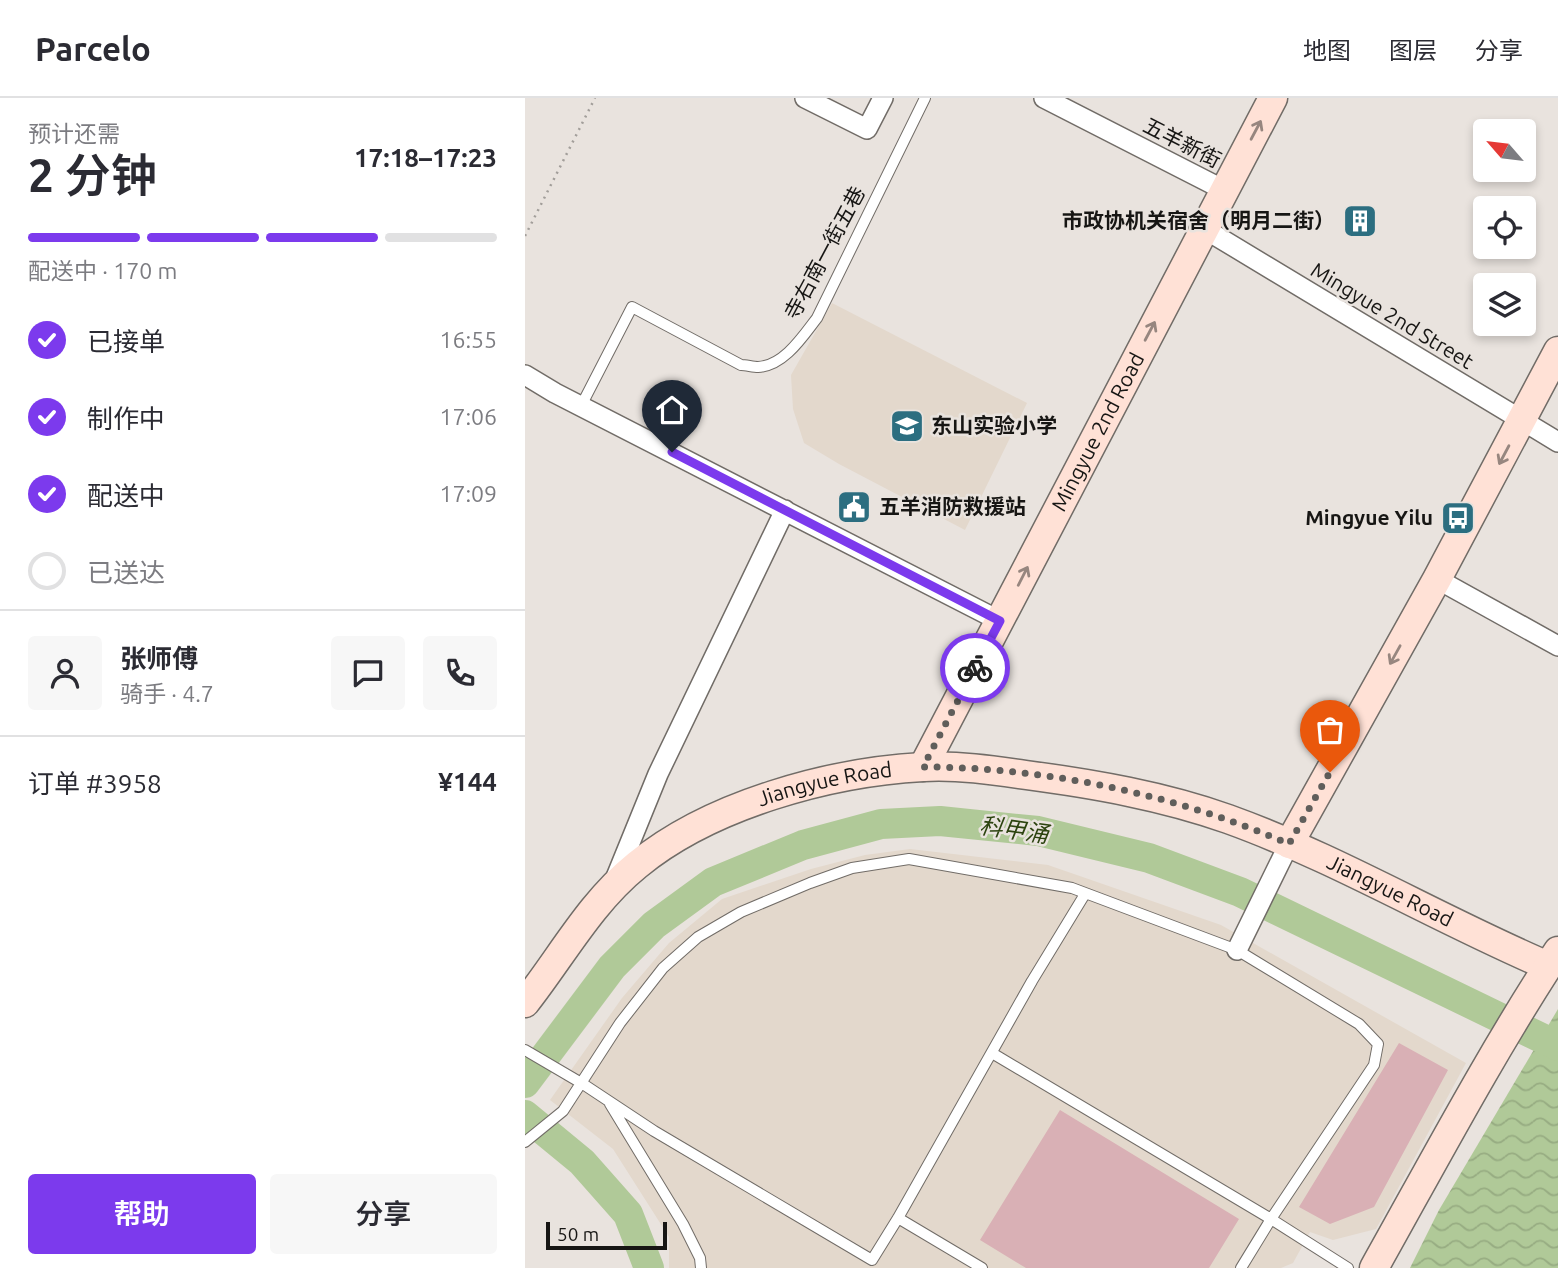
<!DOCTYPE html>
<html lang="zh">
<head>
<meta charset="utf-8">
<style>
  body { margin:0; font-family:Ubuntu,"Noto Sans SC",sans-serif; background:#f7f7f7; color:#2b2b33; height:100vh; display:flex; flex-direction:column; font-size:26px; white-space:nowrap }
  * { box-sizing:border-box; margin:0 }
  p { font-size:23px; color:#7c7c81 }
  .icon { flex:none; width:38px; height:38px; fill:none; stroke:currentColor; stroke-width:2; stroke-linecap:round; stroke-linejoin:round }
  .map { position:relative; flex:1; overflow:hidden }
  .details { display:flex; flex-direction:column; background:#fff; width:525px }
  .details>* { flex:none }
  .needle { width:46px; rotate:298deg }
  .controls { position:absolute; left:948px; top:21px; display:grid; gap:14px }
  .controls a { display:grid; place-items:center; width:63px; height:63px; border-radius:7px; background:#fff; box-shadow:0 4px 10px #0003; font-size:35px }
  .scale { position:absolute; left:21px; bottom:18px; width:121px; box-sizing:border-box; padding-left:7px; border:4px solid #171614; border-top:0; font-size:19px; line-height:24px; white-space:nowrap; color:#171614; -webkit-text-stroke:5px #e9e3de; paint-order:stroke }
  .pin { position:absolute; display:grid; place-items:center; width:60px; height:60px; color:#fff; margin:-72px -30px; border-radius:50% 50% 50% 0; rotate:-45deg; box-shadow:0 0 7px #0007 }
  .pin .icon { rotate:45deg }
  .courier { position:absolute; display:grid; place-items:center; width:70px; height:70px; margin:-35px; border:5px solid #7c3aed; border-radius:50%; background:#fff; color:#222; box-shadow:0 2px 9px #0007 }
  .summary em { font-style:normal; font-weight:600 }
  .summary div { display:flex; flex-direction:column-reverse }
  .summary { display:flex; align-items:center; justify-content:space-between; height:119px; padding:0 28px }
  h1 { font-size:46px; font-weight:600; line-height:52px }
  .bar { display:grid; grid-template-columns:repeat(4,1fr); gap:10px 7px; align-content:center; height:84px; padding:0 28px }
  .bar i { height:9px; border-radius:5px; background:#e1e1e2 }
  .bar .active { background:#7c3aed }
  .bar p { grid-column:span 4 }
  .line { display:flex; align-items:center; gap:18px; padding:0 28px; border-top:2px solid #e1e1e2 }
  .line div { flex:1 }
  .round { display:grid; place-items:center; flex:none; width:74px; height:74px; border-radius:7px; background:#f7f7f7 }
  ol { padding:0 28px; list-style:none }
  li { display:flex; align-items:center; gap:21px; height:77px }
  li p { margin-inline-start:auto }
  li .icon { padding:7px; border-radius:50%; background:#7c3aed; color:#fff; stroke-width:4 }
  li:last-child { color:#7c7c81 }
  li i { width:38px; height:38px; border:4px solid #e1e1e2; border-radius:50% }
  .cta { display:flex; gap:14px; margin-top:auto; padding:14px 28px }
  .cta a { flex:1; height:80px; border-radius:7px; background:#7c3aed; color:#fff; font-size:28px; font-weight:600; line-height:80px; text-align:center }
  .cta a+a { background:#f7f7f7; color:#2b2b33 }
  header { display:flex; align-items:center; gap:42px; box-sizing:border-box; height:98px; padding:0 35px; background:#fff; border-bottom:2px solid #e1e1e2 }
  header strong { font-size:33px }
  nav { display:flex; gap:38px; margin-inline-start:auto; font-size:24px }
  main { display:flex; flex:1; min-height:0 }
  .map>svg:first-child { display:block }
  .built { fill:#e3d8cc }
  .grass { fill:#d9b0b5 }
  .water { fill:url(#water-waves) }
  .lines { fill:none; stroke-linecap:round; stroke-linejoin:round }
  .river { stroke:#b0c998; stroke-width:30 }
  .lane-casing { stroke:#716c67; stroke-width:12 }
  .street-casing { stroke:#716c67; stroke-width:22 }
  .secondary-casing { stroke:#716c67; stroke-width:31 }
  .path { stroke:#a29e9a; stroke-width:2.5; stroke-dasharray:2 5; stroke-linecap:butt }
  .lane { stroke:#fff; stroke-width:10 }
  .street { stroke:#fff; stroke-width:19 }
  .secondary { stroke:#ffe1d6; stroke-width:28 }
  .oneway { stroke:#97867f }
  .done { stroke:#605e5b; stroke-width:7; stroke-dasharray:0 12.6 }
  .route { stroke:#7c3aed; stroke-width:9 }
  .labels { text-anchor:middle; stroke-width:5; stroke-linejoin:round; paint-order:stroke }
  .street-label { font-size:21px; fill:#171614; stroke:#e9e3de }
  .poi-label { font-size:21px; font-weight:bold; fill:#171614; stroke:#e9e3de; text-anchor:end }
  .water-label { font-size:23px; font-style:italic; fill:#2d4410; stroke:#e9e3de }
</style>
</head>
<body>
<header>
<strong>Parcelo</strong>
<nav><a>地图</a><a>图层</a><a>分享</a></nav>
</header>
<main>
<section class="details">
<div class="summary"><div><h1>2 分钟</h1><p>预计还需</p></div><em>17:18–17:23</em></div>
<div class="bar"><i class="active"></i><i class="active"></i><i class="active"></i><i></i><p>配送中 · 170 m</p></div>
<ol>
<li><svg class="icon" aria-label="check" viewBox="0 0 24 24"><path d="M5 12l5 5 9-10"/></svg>已接单<p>16:55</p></li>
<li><svg class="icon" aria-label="check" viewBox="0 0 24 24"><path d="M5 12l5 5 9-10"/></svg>制作中<p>17:06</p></li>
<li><svg class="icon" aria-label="check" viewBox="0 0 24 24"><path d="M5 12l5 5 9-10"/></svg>配送中<p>17:09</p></li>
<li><i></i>已送达</li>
</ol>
<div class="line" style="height:126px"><a class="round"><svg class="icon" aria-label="person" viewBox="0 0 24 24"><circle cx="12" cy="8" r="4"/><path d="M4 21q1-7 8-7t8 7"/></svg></a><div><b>张师傅</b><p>骑手 · 4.7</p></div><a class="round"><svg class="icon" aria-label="chat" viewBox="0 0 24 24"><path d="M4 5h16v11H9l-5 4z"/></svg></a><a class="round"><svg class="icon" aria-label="phone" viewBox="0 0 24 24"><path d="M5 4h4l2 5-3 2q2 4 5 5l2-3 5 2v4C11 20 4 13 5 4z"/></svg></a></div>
<div class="line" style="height:91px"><div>订单 #3958</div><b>¥144</b></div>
<div class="cta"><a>帮助</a><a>分享</a></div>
</section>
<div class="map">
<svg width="1033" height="1170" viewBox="0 0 1033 1170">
  <defs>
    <pattern id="water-waves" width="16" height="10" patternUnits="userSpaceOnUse" patternTransform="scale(1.75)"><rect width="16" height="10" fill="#b0c998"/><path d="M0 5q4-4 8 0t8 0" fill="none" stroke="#97ac82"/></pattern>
  </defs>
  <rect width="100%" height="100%" fill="#e9e3de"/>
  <path class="built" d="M307 205 502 305 440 432 314 366 279 345 268 311 266 277Z
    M385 751 523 767 696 827 941 965 851 1131 808 1142 785 1134 768 1165 756 1170H144V1139L88 1051 25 1002 97 900 144 845 197 801 286 771 340 757Z"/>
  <path class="grass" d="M874 945 923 972 849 1109 805 1126 774 1109Z
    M535 1012 714 1121 684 1170H501L455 1142Z"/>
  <path class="water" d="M1033 911V1170H885L914 1112Z"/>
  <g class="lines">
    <path class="river" d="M0 985 87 869 129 827 188 784 278 747 356 726 415 723 513 733 624 760 715 794 1033 948
      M0 1017 57 1064 103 1116 124 1170"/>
    <g class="lane-casing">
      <path id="lane" d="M56 308 107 209 216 267C221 267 228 269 233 269 259 268 278 238 292 220L400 0
        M0 952 58 986 129 1033 347 1162 373 1120 507 883 560 796
        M467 955 746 1121 823 1170
        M85 1006 158 1126 175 1160 176 1170
        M0 1044 38 1013 95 925 138 870 173 839 216 814 285 785 327 770 384 761 547 790 712 852 834 926 853 946 849 967 746 1121 716 1170
        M373 1120 457 1170"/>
    </g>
    <g class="street-casing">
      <path id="street" d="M280 0 342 31 358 0
        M519 0 699 92
        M678 130 1033 344
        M0 277 30 295 475 523
        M912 481 1033 548
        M89 784 133 676 260 412
        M712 852 764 746"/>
    </g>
    <g class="secondary-casing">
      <g id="secondary">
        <path id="s1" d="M398 669 748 0"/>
        <path d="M764 746 912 481 1033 253"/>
        <path id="s2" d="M0 905C37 858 65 805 112 767 185 707 304 674 398 669 432 667 467 672 501 677 569 686 638 698 703 721 814 761 915 822 1023 868"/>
        <path d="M849 1170C909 1063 966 955 1033 853"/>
      </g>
    </g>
    <path class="path" d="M0 138 70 0"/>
    <use href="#lane" class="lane"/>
    <use href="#street" class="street"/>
    <use href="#secondary" class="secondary"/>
  </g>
  <defs><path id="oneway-shaft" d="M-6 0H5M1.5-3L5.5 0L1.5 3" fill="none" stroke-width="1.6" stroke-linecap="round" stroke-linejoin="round" transform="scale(1.75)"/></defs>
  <g class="oneway">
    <use href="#oneway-shaft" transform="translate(731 32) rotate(-62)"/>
    <use href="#oneway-shaft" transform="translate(625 233) rotate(-62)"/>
    <use href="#oneway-shaft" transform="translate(979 357) rotate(118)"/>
    <use href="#oneway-shaft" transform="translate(498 478) rotate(-63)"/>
    <use href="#oneway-shaft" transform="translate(870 557) rotate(119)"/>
  </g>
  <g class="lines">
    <path class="done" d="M450 570 398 669C521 669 652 697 764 746L805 674"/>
    <path class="route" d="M147 354 475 523 450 570"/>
  </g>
  <defs>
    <g id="building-square" transform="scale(1.75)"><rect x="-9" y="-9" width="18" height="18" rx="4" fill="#2c6e80" stroke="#e9e3de"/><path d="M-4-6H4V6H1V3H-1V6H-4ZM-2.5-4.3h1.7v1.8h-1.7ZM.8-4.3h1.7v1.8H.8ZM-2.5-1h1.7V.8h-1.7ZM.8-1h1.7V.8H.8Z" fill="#fff"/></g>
    <g id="school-square" transform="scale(1.75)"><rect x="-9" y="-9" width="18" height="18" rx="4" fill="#2c6e80" stroke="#e9e3de"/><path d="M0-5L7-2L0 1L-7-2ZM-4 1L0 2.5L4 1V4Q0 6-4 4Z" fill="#fff"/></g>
    <g id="civic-square" transform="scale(1.75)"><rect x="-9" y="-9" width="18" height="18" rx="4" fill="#2c6e80" stroke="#e9e3de"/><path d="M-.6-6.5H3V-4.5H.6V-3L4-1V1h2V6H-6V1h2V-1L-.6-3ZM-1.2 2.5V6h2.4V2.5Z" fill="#fff"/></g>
    <g id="bus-square" transform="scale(1.75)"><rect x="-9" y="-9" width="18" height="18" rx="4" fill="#2c6e80" stroke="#e9e3de"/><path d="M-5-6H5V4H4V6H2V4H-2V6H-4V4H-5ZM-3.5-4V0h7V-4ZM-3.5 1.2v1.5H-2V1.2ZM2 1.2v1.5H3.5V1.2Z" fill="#fff"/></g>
  </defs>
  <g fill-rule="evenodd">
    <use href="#building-square" x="835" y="123"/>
    <use href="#school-square" x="382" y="328"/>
    <use href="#civic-square" x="329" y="409"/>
    <use href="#bus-square" x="933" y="420"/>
  </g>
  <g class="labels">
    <g class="street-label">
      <text transform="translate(657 45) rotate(27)" y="7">五羊新街</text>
      <text transform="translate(300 155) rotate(-62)" y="7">寺右南一街五巷</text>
      <text transform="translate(867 218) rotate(31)" y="7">Mingyue 2nd Street</text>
      <text dy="7" stroke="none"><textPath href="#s1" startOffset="378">Mingyue 2nd Road</textPath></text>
      <text dy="7" stroke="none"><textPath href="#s2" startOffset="385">Jiangyue Road</textPath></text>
      <text dy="7" stroke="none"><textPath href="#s2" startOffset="973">Jiangyue Road</textPath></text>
    </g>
    <g class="poi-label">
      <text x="810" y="130">市政协机关宿舍（明月二街）</text>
      <text x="406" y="335" text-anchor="start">东山实验小学</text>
      <text x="354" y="416" text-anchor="start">五羊消防救援站</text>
      <text x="908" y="427">Mingyue Yilu</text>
    </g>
    <g class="water-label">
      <text transform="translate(489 732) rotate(8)" y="8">科甲涌</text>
    </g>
  </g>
</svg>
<div class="controls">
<a><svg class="needle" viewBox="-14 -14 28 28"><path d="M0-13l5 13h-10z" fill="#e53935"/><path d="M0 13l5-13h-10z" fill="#7c7c81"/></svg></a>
<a><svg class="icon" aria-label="locate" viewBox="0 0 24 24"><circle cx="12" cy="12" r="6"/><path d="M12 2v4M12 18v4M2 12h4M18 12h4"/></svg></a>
<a><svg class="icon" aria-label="layers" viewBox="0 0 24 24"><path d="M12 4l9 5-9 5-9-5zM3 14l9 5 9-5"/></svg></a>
</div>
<div class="scale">50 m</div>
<div class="pin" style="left:805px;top:674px;background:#ea580c"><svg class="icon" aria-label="bag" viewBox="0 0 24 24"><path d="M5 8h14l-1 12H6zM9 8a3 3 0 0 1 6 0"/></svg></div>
<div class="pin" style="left:147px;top:354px;background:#1f2937"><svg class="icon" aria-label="home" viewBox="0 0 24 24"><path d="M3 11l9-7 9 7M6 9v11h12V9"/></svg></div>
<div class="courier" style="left:450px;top:570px"><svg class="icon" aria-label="bike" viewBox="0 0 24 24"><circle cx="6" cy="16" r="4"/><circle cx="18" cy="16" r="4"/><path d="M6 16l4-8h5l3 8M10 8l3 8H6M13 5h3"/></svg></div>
</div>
</main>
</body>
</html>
